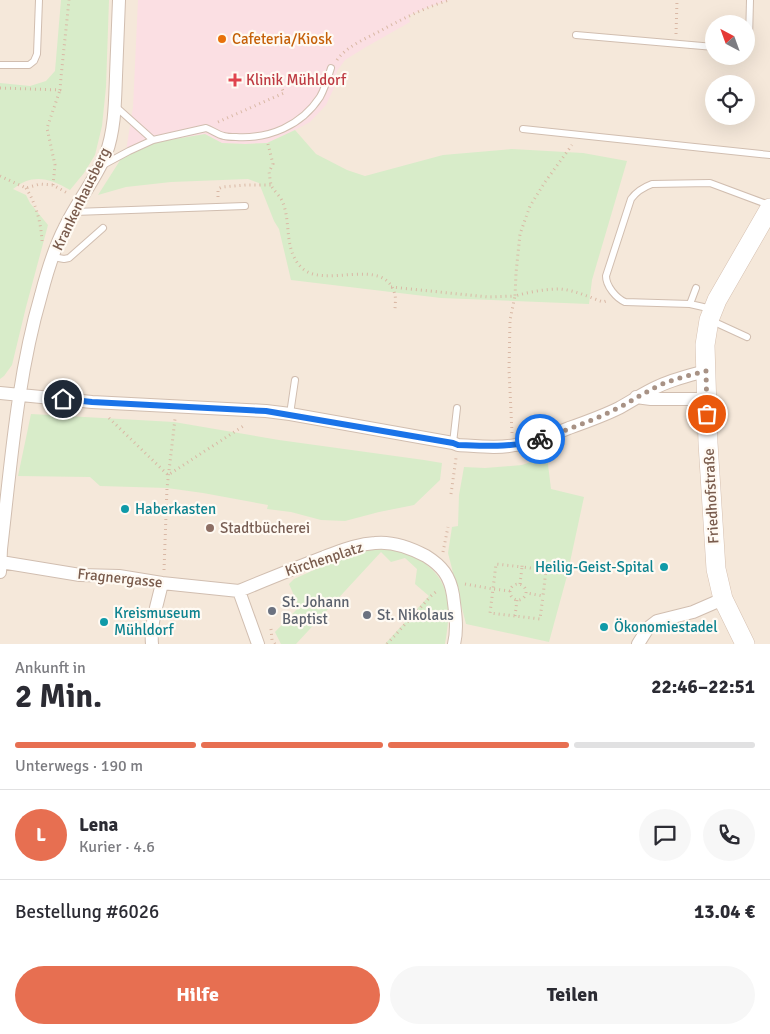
<!DOCTYPE html>
<html lang="de">
<head>
<meta charset="utf-8">
<style>
  body { margin:0; font-family:Signika,sans-serif; background:#f7f7f7; color:#2b2b33; height:100vh; display:flex; flex-direction:column; font-size:19px; white-space:nowrap }
  * { box-sizing:border-box; margin:0 }
  p { font-size:16px; color:#7c7c81 }
  .icon { flex:none; width:28px; height:28px; fill:none; stroke:currentColor; stroke-width:2; stroke-linecap:round; stroke-linejoin:round }
  .map { position:relative; height:644px; overflow:hidden }
  .sheet { display:flex; flex-direction:column; background:#fff; flex:1 }
  .sheet>* { flex:none }
  .needle { width:32px; rotate:319deg }
  .fabs { position:absolute; left:705px; top:15px; display:grid; gap:10px }
  .fabs a { display:grid; place-items:center; width:50px; height:50px; border-radius:50%; background:#fff; box-shadow:0 5px 20px #0002; font-size:25px }
  .pin { position:absolute; display:grid; place-items:center; width:42px; height:42px; color:#fff; margin:-21px; border:2px solid #fff; border-radius:50%; box-shadow:0 1px 5px #0007 }
  .courier { position:absolute; display:grid; place-items:center; width:50px; height:50px; margin:-25px; border:4px solid #1a73e8; border-radius:50%; background:#fff; color:#222; box-shadow:0 1px 6px #0007 }
  .headline em { font-style:normal; font-weight:800 }
  .headline div { display:flex; flex-direction:column-reverse }
  .headline { display:flex; align-items:center; justify-content:space-between; height:85px; padding:0 15px }
  h1 { font-size:32px; font-weight:800; line-height:38px }
  .bar { display:grid; grid-template-columns:repeat(4,1fr); gap:8px 5px; align-content:center; height:60px; padding:0 15px }
  .bar i { height:6px; border-radius:4px; background:#e1e1e2 }
  .bar .active { background:#e76f51 }
  .bar p { grid-column:span 4 }
  .line { display:flex; align-items:center; gap:12px; padding:0 15px; border-top:1px solid #e1e1e2 }
  .line div { flex:1 }
  .round { display:grid; place-items:center; flex:none; width:52px; height:52px; border-radius:26px; background:#f7f7f7 }
  .button { display:flex; gap:10px; margin-top:auto; padding:10px 15px }
  .button a { flex:1; height:58px; border-radius:30px; background:#e76f51; color:#fff; font-size:20px; font-weight:800; line-height:58px; text-align:center }
  .button a+a { background:#f7f7f7; color:#2b2b33 }
  .map>svg:first-child { display:block }
  .residential { fill:#f5e8da; fill-rule:evenodd }
  .medical { fill:#fbdfe3 }
  .green { fill:#d8ecc9 }
  .lines { fill:none; stroke-linecap:round; stroke-linejoin:round }
  .lane-casing { stroke:#d1beb0; stroke-width:8 }
  .street-casing { stroke:#d1beb0; stroke-width:14 }
  .secondary-casing { stroke:#d6c0b0; stroke-width:20 }
  .path { stroke:#d9b8a5; stroke-width:3; stroke-dasharray:1 4; stroke-linecap:butt }
  .lane { stroke:#fff; stroke-width:6 }
  .street { stroke:#fff; stroke-width:12 }
  .secondary { stroke:#fff; stroke-width:19 }
  .done { stroke:#a89285; stroke-width:5; stroke-dasharray:0 9 }
  .route { stroke:#1a73e8; stroke-width:6 }
  .food-dot { fill:#e8710a; stroke:#fffaf3; stroke-width:2 }
  .health-dot { fill:#e0444e; stroke:#fffaf3; stroke-width:2 }
  .culture-dot { fill:#0f9aa8; stroke:#fffaf3; stroke-width:2 }
  .education-dot { fill:#8d6e63; stroke:#fffaf3; stroke-width:2 }
  .worship-dot { fill:#6b7280; stroke:#fffaf3; stroke-width:2 }
  .labels { text-anchor:middle; stroke-width:4.5; stroke-linejoin:round; paint-order:stroke }
  .food-label { font-size:15px; fill:#c56008; stroke:#fffaf3; text-anchor:start }
  .health-label { font-size:15px; fill:#be3a42; stroke:#fffaf3; text-anchor:start }
  .street-label { font-size:15px; fill:#7a5c4d; stroke:#fffaf3 }
  .culture-label { font-size:15px; fill:#0d838f; stroke:#fffaf3; text-anchor:start }
  .education-label { font-size:15px; fill:#785e54; stroke:#fffaf3; text-anchor:start }
  .worship-label { font-size:15px; fill:#5b616d; stroke:#fffaf3; text-anchor:start }
</style>
</head>
<body>
<div class="map">
<svg width="770" height="644" viewBox="0 0 770 644">
  <rect width="100%" height="100%" fill="#fdf6ec"/>
  <path class="residential" d="M0 0H770V644H0ZM714 24H746V56H714ZM714 84H746V116H714Z"/>
  <path class="medical" d="M138 0H449L428 7 408 16 410 22 366 47 345 60 337 71 334 88 326 105 310 122 289 133 267 143 245 144 221 143 205 134 151 143 126 151 133 107Z"/>
  <path class="green" d="M61 0H109L106 87 102 126 95 155 84 173 70 190C50 178 32 173 13 189L26 195 30 203 48 225 26 307 12 365 4 376 0 379V83L30 86 46 81 55 71Z
    M295 130 316 154 347 170 365 176 443 155 512 149 583 153 627 161 592 280 589 304 441 298 291 280 279 229 274 221 259 183 248 179 171 182 126 187 98 195 126 151 151 143 205 134 222 143 245 144 267 143Z
    M31 414 174 422 279 440 424 460 442 463 440 480 414 505 379 512 345 521 321 520 291 512 267 509 268 505 203 493 167 488 100 486 90 477 18 476Z
    M547 456 551 489 584 497 567 576 549 642 466 624 448 553 452 527 458 526 459 495 464 467 485 468 522 465Z
    M369 547C379 547 391 547 400 550 404 551 407 553 411 555 451 575 452 604 445 644H385L429 596 415 584 417 569 405 558 391 562 381 552 296 644H281L275 632 299 607 289 584 294 579 358 550Z"/>
  <g class="lines">
    <g class="lane-casing">
      <path id="lane" d="M576 35 714 47
        M746 44 749 39 750 0
        M0 65H29L34 61 37 54 39 0
        M115 106 153 140
        M523 129 770 155
        M103 165 129 151 153 140 206 128C212 130 218 135 224 136 227 137 232 137 236 137 269 139 301 126 320 97 325 88 328 78 331 68
        M74 212 245 206
        M53 257 64 259 69 258 103 228
        M690 304 696 288
        M712 309 690 304 625 302C616 298 606 286 606 276L631 199C636 192 644 187 652 184L710 183 769 205
        M710 320 747 337
        M290 414 295 380
        M453 443 457 408"/>
    </g>
    <g class="street-casing">
      <path id="street" d="M0 393 92 402 266 411 290 414 453 443 458 445C477 446 497 449 515 445 534 442 552 435 569 428 586 422 603 416 619 408 632 401 645 392 659 386 674 379 690 375 706 371
        M636 397 651 399H707
        M1 562 80 575 119 576 162 583 239 591
        M0 572 1 549C11 464 17 377 41 295 47 272 54 248 65 227 77 202 95 180 106 154 115 129 115 102 116 76 117 50 118 25 119 0
        M152 644C150 624 158 602 162 583
        M258 644 239 591C268 579 295 568 324 557 341 551 357 544 375 543 393 541 411 548 426 556 442 566 450 576 453 595 455 611 458 628 454 644
        M638 644 648 628 657 621 693 612 723 599"/>
    </g>
    <g class="secondary-casing">
      <path id="secondary" d="M745 644 723 599 716 569 708 443 705 345 709 320 717 300 770 208"/>
    </g>
    <path class="path" d="M676 34 677 0
      M337 60C347 46 365 39 380 31 402 19 424 8 449 0
      M0 88 60 90 61 77 69 0
      M218 122 284 93 275 73
      M268 144 273 164 269 172C270 177 270 183 272 187 275 192 281 197 283 203 291 223 284 248 300 266 322 292 385 253 395 295 396 299 395 306 395 310
      M0 176 26 188 40 184 53 185 69 194
      M53 185 55 165 47 128 60 90
      M26 188C36 204 41 222 42 241
      M218 197V189L222 187 246 185H271
      M391 287 488 297 515 296 516 273 520 234 530 206 545 182 572 145
      M109 418 168 475 245 425
      M512 433 509 370 510 320 515 296C529 292 545 289 560 289 574 290 589 297 603 302L606 301
      M451 494 456 458
      M443 552 448 527
      M164 570 167 488 175 419
      M510 592a8 8 0 1 1 16 0a8 8 0 1 1-16 0Z
      M465 584 493 589 496 564 522 567V563
      M520 584 522 567 546 570 543 596 527 593
      M510 591 493 589 490 613 540 619 543 596
      M515 616 517 600
      M271 629 272 640 275 644
      M387 644 431 596 438 590"/>
    <use href="#lane" class="lane"/>
    <use href="#street" class="street"/>
    <use href="#secondary" class="secondary"/>
  </g>
  <g class="lines">
    <path class="done" d="M540 439C567 430 595 420 620 407 633 400 644 393 658 386 673 379 690 375 706 371L707 414"/>
    <path class="route" d="M63 399 92 402 266 411 453 443 458 445C487 446 512 448 540 439"/>
  </g>
  <circle class="food-dot" cx="222" cy="39" r="5"/>
  <path class="health-dot" d="M232.5 72.5h5v5h5v5h-5v5h-5v-5h-5v-5h5z"/>
  <g class="culture-dot">
    <circle cx="125" cy="509" r="5"/>
    <circle cx="664" cy="567" r="5"/>
    <circle cx="104" cy="622" r="5"/>
    <circle cx="604" cy="627" r="5"/>
  </g>
  <circle class="education-dot" cx="210" cy="528" r="5"/>
  <g class="worship-dot">
    <circle cx="272" cy="611" r="5"/>
    <circle cx="367" cy="615" r="5"/>
  </g>
  <g class="labels">
    <g class="food-label">
      <text x="232" y="44">Cafeteria/Kiosk</text>
    </g>
    <g class="health-label">
      <text x="246" y="85">Klinik Mühldorf</text>
    </g>
    <g class="street-label">
      <text transform="translate(81 199) rotate(-64)" y="5">Krankenhausberg</text>
      <text transform="translate(711 496) rotate(-93)" y="5">Friedhofstraße</text>
      <text transform="translate(324 559) rotate(-18)" y="5">Kirchenplatz</text>
      <text transform="translate(120 578) rotate(6)" y="5">Fragnergasse</text>
    </g>
    <g class="culture-label">
      <text x="135" y="514">Haberkasten</text>
      <text x="654" y="572" text-anchor="end">Heilig-Geist-Spital</text>
      <text x="114" y="618">Kreismuseum<tspan x="114" dy="17">Mühldorf</tspan></text>
      <text x="614" y="632">Ökonomiestadel</text>
    </g>
    <g class="education-label">
      <text x="220" y="533">Stadtbücherei</text>
    </g>
    <g class="worship-label">
      <text x="282" y="607">St. Johann<tspan x="282" dy="17">Baptist</tspan></text>
      <text x="377" y="620">St. Nikolaus</text>
    </g>
  </g>
</svg>
<div class="fabs">
<a><svg class="needle" viewBox="-14 -14 28 28"><path d="M0-13l5 13h-10z" fill="#e53935"/><path d="M0 13l5-13h-10z" fill="#7c7c81"/></svg></a>
<a><svg class="icon" aria-label="locate" viewBox="0 0 24 24"><circle cx="12" cy="12" r="6"/><path d="M12 2v4M12 18v4M2 12h4M18 12h4"/></svg></a>
</div>
<div class="pin" style="left:707px;top:414px;background:#ea580c"><svg class="icon" aria-label="bag" viewBox="0 0 24 24"><path d="M5 8h14l-1 12H6zM9 8a3 3 0 0 1 6 0"/></svg></div>
<div class="pin" style="left:63px;top:399px;background:#1f2937"><svg class="icon" aria-label="home" viewBox="0 0 24 24"><path d="M3 11l9-7 9 7M6 9v11h12V9"/></svg></div>
<div class="courier" style="left:540px;top:439px"><svg class="icon" aria-label="bike" viewBox="0 0 24 24"><circle cx="6" cy="16" r="4"/><circle cx="18" cy="16" r="4"/><path d="M6 16l4-8h5l3 8M10 8l3 8H6M13 5h3"/></svg></div>
</div>
<section class="sheet">
<div class="headline"><div><h1>2 Min.</h1><p>Ankunft in</p></div><em>22:46–22:51</em></div>
<div class="bar"><i class="active"></i><i class="active"></i><i class="active"></i><i></i><p>Unterwegs · 190 m</p></div>
<div class="line" style="height:90px"><b class="round" style="background:#e76f51;color:#fff">L</b><div><b>Lena</b><p>Kurier · 4.6</p></div><a class="round"><svg class="icon" aria-label="chat" viewBox="0 0 24 24"><path d="M4 5h16v11H9l-5 4z"/></svg></a><a class="round"><svg class="icon" aria-label="phone" viewBox="0 0 24 24"><path d="M5 4h4l2 5-3 2q2 4 5 5l2-3 5 2v4C11 20 4 13 5 4z"/></svg></a></div>
<div class="line" style="height:65px"><div>Bestellung #6026</div><b>13.04 €</b></div>
<div class="button"><a>Hilfe</a><a>Teilen</a></div>
</section>
</body>
</html>
